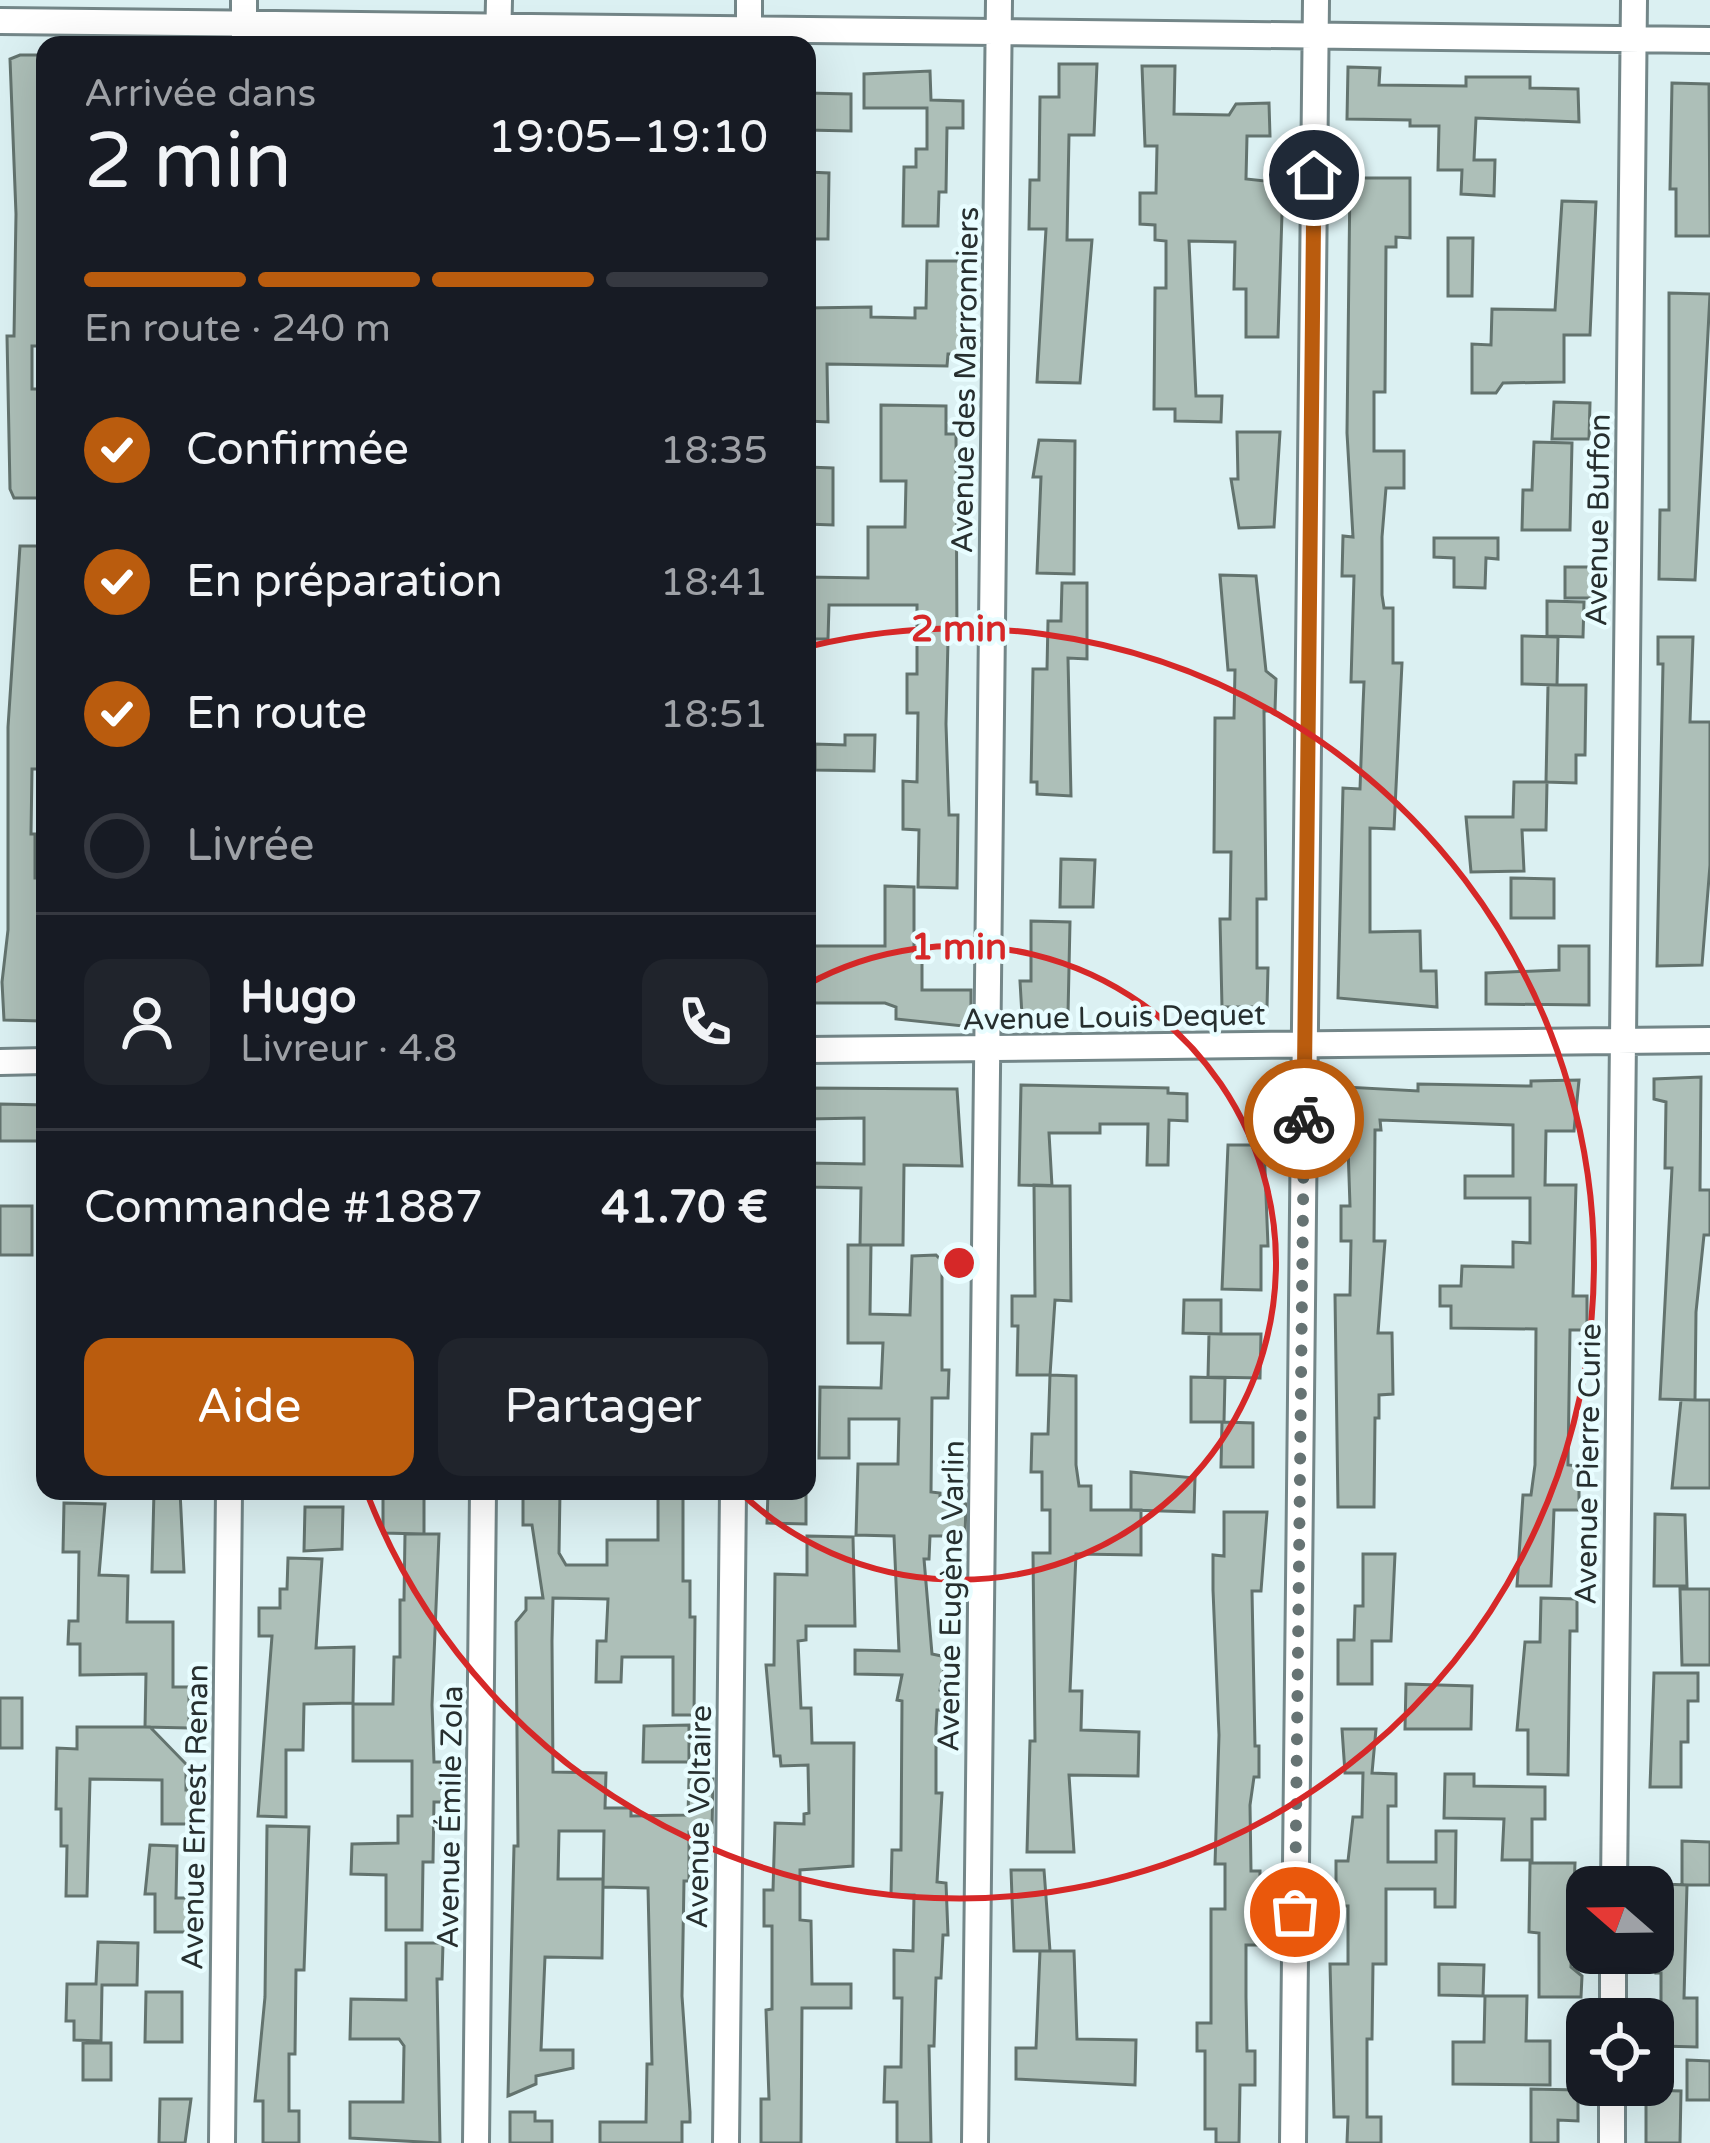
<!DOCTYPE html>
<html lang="fr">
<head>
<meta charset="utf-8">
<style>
  body { margin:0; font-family:"Varela Round",sans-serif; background:#20242c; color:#f1f3f6; height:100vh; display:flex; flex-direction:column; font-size:45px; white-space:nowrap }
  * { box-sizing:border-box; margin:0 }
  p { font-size:39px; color:#9ea1a6 }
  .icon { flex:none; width:66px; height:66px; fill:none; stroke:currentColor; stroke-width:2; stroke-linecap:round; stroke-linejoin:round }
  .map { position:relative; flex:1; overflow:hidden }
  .panel { position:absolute; left:36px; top:36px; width:780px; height:1464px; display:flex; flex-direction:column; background:#171b24; border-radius:24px; box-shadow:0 12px 48px #0002 }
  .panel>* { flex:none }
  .needle { width:78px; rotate:290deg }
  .controls { position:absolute; left:1566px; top:1866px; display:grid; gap:24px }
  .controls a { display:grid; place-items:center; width:108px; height:108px; border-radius:24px; background:#171b24; box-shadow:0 12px 48px #0002; font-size:60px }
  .pin { position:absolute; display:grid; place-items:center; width:102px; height:102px; color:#fff; margin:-51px; border:6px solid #fff; border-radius:50%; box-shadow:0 3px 12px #0007 }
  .courier { position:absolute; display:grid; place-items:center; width:120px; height:120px; margin:-60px; border:9px solid #ba5c0e; border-radius:50%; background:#fff; color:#222; box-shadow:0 3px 15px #0007 }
  .head em { font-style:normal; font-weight:600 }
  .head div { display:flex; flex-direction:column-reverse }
  .head { display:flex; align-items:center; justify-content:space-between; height:204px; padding:0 48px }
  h1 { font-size:78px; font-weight:600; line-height:90px }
  .bar { display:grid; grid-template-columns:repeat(4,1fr); gap:18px 12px; align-content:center; height:144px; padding:0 48px }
  .bar i { height:15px; border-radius:9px; background:#363941 }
  .bar .active { background:#ba5c0e }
  .bar p { grid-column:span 4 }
  .line { display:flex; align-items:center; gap:30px; padding:0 48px; border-top:3px solid #363941 }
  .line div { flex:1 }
  .round { display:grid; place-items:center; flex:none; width:126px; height:126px; border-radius:24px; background:#20242c }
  ol { padding:0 48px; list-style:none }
  li { display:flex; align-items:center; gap:36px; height:132px }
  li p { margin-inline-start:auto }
  li .icon { padding:12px; border-radius:50%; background:#ba5c0e; color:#fff; stroke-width:4 }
  li:last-child { color:#9ea1a6 }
  li i { width:66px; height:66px; border:6px solid #363941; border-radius:50% }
  .cta { display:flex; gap:24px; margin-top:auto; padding:24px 48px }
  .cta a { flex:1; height:138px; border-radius:24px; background:#ba5c0e; color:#fff; font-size:48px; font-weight:600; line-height:138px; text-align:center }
  .cta a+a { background:#20242c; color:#f1f3f6 }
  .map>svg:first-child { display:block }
  .building { fill:#adbfb8; stroke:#63736e; stroke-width:3; fill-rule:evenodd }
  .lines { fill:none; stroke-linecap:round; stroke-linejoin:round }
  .street-casing { stroke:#738688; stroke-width:30 }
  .street { stroke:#fff; stroke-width:24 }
  .done { stroke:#667373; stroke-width:12; stroke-dasharray:0 21.6 }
  .route { stroke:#ba5c0e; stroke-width:15 }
  .ring { fill:none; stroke:#d62828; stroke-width:6 }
  .labels { text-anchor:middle; stroke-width:9; stroke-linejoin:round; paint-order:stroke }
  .street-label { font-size:30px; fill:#272f2f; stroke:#e8fdff }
  .centre { fill:#d62828; stroke:#e8fdff; stroke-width:6 }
  .ring-label { font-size:36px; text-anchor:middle; font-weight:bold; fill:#d62828; stroke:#e8fdff; stroke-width:9; stroke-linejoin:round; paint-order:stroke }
</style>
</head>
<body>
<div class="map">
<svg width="1710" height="2143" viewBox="0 0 1710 2143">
  <rect width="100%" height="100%" fill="#dbf0f2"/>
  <path class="building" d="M20 55H45V346H32V389H45V498H14L10 489 7 336H14L16 214 10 59Z
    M1059 64H1097L1094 135H1069L1067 240H1092L1080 383 1037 382 1046 229H1029L1030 180H1039L1040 97H1059Z
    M1142 66H1175L1174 114 1229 115 1236 104 1269 103 1270 136H1247L1246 179 1283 183 1278 337H1246V289H1234L1235 242 1189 241 1196 396H1222L1221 422 1175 421V409H1154L1155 288H1166V241L1155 240V225L1140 224V193H1156L1157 146H1145Z
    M1348 67 1380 68 1379 85 1466 86V77H1530V88L1578 89 1579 122 1476 118 1474 160H1495L1494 196 1461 194 1462 170H1438L1439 126H1410V120L1347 119Z
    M930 71 931 100 963 101V128H947L946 192H939L938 226H903L904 167H916V149H927V108H864V74Z
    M1672 83 1709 84 1710 236H1676V189H1670Z
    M807 93 851 94V131L807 130Z
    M807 172 829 173 828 239H807Z
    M1350 178H1410V238L1396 237V247H1386L1385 392H1374V451H1404V488H1386L1382 537V595L1384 608H1393V663H1402L1394 829 1370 828V932L1420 931 1421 971H1436L1437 1007 1338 998 1343 788 1360 789 1363 706 1364 682H1351L1354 576H1342L1343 536 1353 537 1347 433Z
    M1562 201 1596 202 1590 335H1564V382L1503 383 1496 393H1472V344L1491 345 1492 309 1555 310Z
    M1448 238H1473L1472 296H1448Z
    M927 261H966L961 354H948L947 366 827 364 828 422 807 421V308L871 307V317L915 318V308H926Z
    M1669 293 1710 294 1695 580 1659 579 1660 510H1669Z
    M1554 402 1590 403 1589 439H1552Z
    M881 405 946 406V434H956L957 640H948L946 724 949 815H958L957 888 918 887 919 830 903 829V781L917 782 918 713H907V674H917V605H829L828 639H807V577L868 578V527H905L906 481H881Z
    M1237 432H1280L1274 527 1239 528 1231 479H1238Z
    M1039 440 1075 441 1074 574 1037 573 1041 477H1033Z
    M1534 442 1572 443 1570 530H1522L1523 490H1532Z
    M807 467 833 468V525L807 524Z
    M1434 538H1498V559L1486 558 1485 588 1454 587V558L1434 557Z
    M20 546H45V708L42 769H32L31 834H35V878H42L45 932 41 1021 4 1020 2 982 8 930V727Z
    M1565 567H1595L1594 598H1565Z
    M1220 575 1256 576 1266 671 1276 679 1275 711H1264L1266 899H1257V968H1268L1267 1007H1222L1220 919H1230L1231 852H1214L1215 718H1234L1235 670H1228Z
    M1062 583H1087V659L1068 658 1071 796 1037 794V782H1031L1033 669H1047L1048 621H1061Z
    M1547 601 1584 602 1583 637 1547 636Z
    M1522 636 1558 637 1557 685 1522 684Z
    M1658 637H1693L1690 722H1710V865L1702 965 1657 966 1663 664H1658Z
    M1548 685H1586L1585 755H1576V783L1546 782Z
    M845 735H875L874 771 815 770V744L845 745Z
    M1514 782H1547L1546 830H1522L1524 871 1471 872 1466 817H1513Z
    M1061 859 1095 860 1093 907H1060Z
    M1511 878 1554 879V918H1511Z
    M885 886 914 887V958H922V990H971V1019L963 1026 896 1019V1007L885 1003H807V946H885Z
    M1031 921 1070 922 1068 1014 1022 1016 1020 981H1031Z
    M1559 946H1589V1005L1486 1004V973L1559 970Z
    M1701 1077 1700 1190H1710V1235H1704L1696 1312 1695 1400 1660 1399 1672 1168H1665L1666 1102 1654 1099V1079Z
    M1579 1080 1574 1131H1546L1545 1185H1576L1573 1296H1587V1330H1570L1568 1465 1579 1466V1510H1554L1551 1586H1517L1523 1495H1531L1535 1465 1536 1329 1451 1328V1306H1440V1286H1461L1462 1266 1513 1267V1242L1530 1243V1198H1465V1176H1513V1125L1380 1120 1381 1130H1375L1374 1241H1385L1378 1333H1392L1393 1394 1379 1395V1418H1375L1374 1507H1338L1335 1295H1350L1351 1241H1341V1206H1350L1346 1087 1418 1091V1084L1531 1086V1081Z
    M1021 1085 1168 1088V1093L1187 1094V1121L1169 1120 1168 1165H1147L1148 1124H1100V1133H1049L1052 1186 1019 1185Z
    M807 1088 957 1089 962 1166 904 1165 903 1245H860L861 1188 807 1187V1163L864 1164V1118L807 1119Z
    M0 1104 45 1105V1141H0Z
    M1228 1145H1264L1268 1246H1261V1290L1222 1289Z
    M1034 1185 1070 1186 1071 1301 1055 1300 1050 1375H1017L1018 1326H1012V1296H1035Z
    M0 1206H32V1255H0Z
    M848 1245H871L870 1314 910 1315 912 1256 936 1255 942 1261V1370H949L948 1398H932L931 1492 940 1493V1503L966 1504 965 1536H930L929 1559H924L932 1654 946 1657 940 1690 950 1692 947 1710H937L936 1729V1793H942L937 1882 946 1883 948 1935H943L941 1978H936L934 2046H929L931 2143H897V2102H884L885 2067H901L902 1998H894V1950L913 1951 914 1895H891L892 1850H901L902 1701 897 1700 902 1675 855 1674V1650L899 1651 894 1536 856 1535 858 1464H898L899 1419H849V1458H819L820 1387 881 1388 883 1343H848Z
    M1184 1300H1221V1334L1183 1333Z
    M1209 1334H1261L1260 1378 1208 1377Z
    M1050 1375 1076 1376V1465L1079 1486H1091V1510H1141V1555L1076 1554 1070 1691H1082L1081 1730 1139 1732 1138 1776 1069 1775 1074 1852H1027L1030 1741H1035L1033 1553H1050V1510H1042V1472H1031L1032 1434H1048Z
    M1191 1377 1225 1378 1224 1422 1253 1423V1467H1221L1222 1422H1191Z
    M1681 1400H1710V1488H1672Z
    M1131 1472 1195 1478 1194 1512 1131 1510Z
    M154 1491H180L184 1572H152Z
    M383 1491H424V1534L383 1533Z
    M523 1491H560L559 1553 566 1565H607V1540H658V1494H683V1581H690V1617H695L694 1715H673V1657H622L621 1682H596L597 1641H606L608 1599 553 1598 552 1641 553 1772 606 1773 605 1808H631V1816L688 1815 689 1779H713L712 1832H689V1881H684L682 1996 690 2112V2122H682V2143H600V2122H646L647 2064H652L648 1888 603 1887 602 1958 545 1957 541 2050H573V2068L536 2076V2084L508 2096 514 1846H518L516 1622 526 1610V1598H543L532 1525H523ZM559 1831H604L603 1886V1879H558Z
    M768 1491H806V1524L767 1523Z
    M64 1503 105 1504 99 1575 128 1576 127 1622H173V1687H189V1728L145 1727 146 1674 80 1675V1644H68L69 1621H78L79 1552H63Z
    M305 1507H343L342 1549 304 1551Z
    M1224 1512H1267L1261 1591H1252L1255 1746H1259V1777H1254L1250 1805 1251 1871H1260V1945H1246V1997L1247 2051H1255V2085H1240L1239 2143H1216V2129H1205V2051H1197V2023H1211V1909H1225V1864H1215L1219 1735 1213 1590V1555L1224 1556Z
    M1655 1514 1685 1515 1687 1586H1654Z
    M405 1534H439L432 1705 434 1762H446V1802H434L433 1862H423L422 1930H386V1875L351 1874 352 1844 398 1843V1816H412V1761H353V1704H393L394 1657H400V1600H404Z
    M807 1536 853 1537 855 1626H806V1640L798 1641 801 1708H811L812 1743H854L853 1866 800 1870V1920L811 1921 812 1984H851V2008H802L801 2143H761V2099H769L766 2010 772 2009V1926H764V1890H773L775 1823 804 1824V1814L809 1813 808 1765 781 1766 780 1756H774L766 1665H774L775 1574 807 1575Z
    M1363 1554H1395L1391 1641H1372V1684H1338V1640H1354L1355 1606H1363Z
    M288 1558 322 1559 316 1648 354 1647 353 1703 304 1704 303 1750H286V1817L258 1816 272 1636H259V1608H280V1589H287Z
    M1680 1589H1710V1665H1682Z
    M1541 1598 1577 1599V1631H1570L1568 1775 1528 1774V1730H1517L1525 1642H1540Z
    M1654 1673H1698V1701H1688V1742H1681V1787H1650Z
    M1406 1684 1472 1686 1471 1729H1405Z
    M0 1698H22V1748H0Z
    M689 1725V1762H643L644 1726Z
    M77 1727H150L186 1764V1790H194V1824H162V1780L90 1779 87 1896H66L67 1846H61V1809H56L57 1748 77 1749Z
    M1342 1729H1376L1372 1773 1396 1774V1806H1388V1862H1436V1831H1456L1455 1907H1435V1889H1386V1964H1373L1372 2039H1367V2117H1381V2143H1347L1348 2117H1334L1330 1964H1348V1906H1336V1861H1348L1353 1817H1362L1363 1773H1345Z
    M1445 1774H1474V1786L1545 1787V1819H1532V1860H1502L1504 1819 1444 1818Z
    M267 1826 309 1827 304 1970H296L295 2054H289V2111H299V2143H263V2101H255L265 1997Z
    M1682 1841 1710 1842V1885H1682Z
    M150 1845 177 1846 176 1898H189L188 1932H155V1894H145Z
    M1530 1863H1575L1571 1967 1582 1976 1581 1997H1539V1933L1529 1932Z
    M1011 1870H1044L1050 1951H1014Z
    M1661 1884 1687 1885 1684 1998H1697V2047L1661 2046V1973H1656Z
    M98 1942 138 1943 137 1985H102L101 2041 74 2040V2021H66L67 1984H96Z
    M406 1943H443L442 1979H437L440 2143 350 2138V2102H403L404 2046 399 2039H350L351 1999 406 2000Z
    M1040 1951H1074L1077 2039 1136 2040 1135 2085 1016 2079V2048H1036Z
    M1439 1964 1484 1965 1483 1996 1439 1995Z
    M146 1992H182V2042H145Z
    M1485 1996H1527L1526 2041H1550V2085L1453 2084V2042H1484Z
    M83 2043H111V2080H83Z
    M1687 2060 1710 2061V2100H1687Z
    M1531 2089 1578 2090V2121L1558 2120V2143H1531Z
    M1646 2090 1681 2091 1680 2143H1646Z
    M160 2099H191L185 2143H159Z
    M510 2112H535V2121H552V2143H510Z"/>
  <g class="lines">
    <g class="street-casing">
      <path id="street" d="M0 21 1710 40
        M749 43V0
        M244 45V0
        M498 45 499 0
        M807 1050 1710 1040
        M0 1062 45 1061
        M1614 1887 1634 0
        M1613 2019V1953
        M222 2143 229 1491
        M476 2143 483 1491
        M726 2143 733 1491
        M975 2143 999 0
        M1293 2143 1316 0
        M1612 2143V2085"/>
    </g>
    <use href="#street" class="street"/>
  </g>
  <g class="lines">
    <path class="done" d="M1295 1912 1304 1119"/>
    <path class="route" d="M1304 1119 1314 175"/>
  </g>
  <g class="ring">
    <path d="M808 984A317 317 0 1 1 739 1491"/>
    <path d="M811 646A635 635 0 1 1 368 1496"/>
  </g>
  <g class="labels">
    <g class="street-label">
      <text transform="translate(965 380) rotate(-89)" y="10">Avenue des Marronniers</text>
      <text transform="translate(1598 520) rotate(-89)" y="10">Avenue Buffon</text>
      <text transform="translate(1114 1017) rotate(-1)" y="10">Avenue Louis Dequet</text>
      <text transform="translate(1588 1464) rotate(-89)" y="10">Avenue Pierre Curie</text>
      <text transform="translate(951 1596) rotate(-89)" y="10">Avenue Eugène Varlin</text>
      <text transform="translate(195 1817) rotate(-89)" y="10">Avenue Ernest Renan</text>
      <text transform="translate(450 1817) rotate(-89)" y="10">Avenue Émile Zola</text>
      <text transform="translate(699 1817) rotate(-89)" y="10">Avenue Voltaire</text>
    </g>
  </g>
  <circle cx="959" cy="1263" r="18" class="centre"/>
  <g class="ring-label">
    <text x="959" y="641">2 min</text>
    <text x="959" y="959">1 min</text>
  </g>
</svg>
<div class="controls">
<a><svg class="needle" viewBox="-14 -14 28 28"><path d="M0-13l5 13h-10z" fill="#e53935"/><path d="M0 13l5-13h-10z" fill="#9ea1a6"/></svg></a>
<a><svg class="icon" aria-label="locate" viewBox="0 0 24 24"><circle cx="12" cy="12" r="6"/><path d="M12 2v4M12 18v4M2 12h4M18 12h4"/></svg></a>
</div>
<div class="pin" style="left:1295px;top:1912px;background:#ea580c"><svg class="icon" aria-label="bag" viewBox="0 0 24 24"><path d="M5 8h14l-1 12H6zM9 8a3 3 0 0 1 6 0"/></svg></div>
<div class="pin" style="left:1314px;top:175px;background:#1f2937"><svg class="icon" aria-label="home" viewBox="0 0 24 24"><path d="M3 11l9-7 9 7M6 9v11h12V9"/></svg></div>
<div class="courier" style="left:1304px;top:1119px"><svg class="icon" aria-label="bike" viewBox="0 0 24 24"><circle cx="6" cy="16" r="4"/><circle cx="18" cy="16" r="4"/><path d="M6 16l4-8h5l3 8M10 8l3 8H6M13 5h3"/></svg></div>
<section class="panel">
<div class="head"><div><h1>2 min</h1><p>Arrivée dans</p></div><em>19:05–19:10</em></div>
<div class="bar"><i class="active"></i><i class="active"></i><i class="active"></i><i></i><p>En route · 240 m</p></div>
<ol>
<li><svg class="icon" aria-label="check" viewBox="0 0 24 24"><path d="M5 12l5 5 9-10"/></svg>Confirmée<p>18:35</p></li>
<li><svg class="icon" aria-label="check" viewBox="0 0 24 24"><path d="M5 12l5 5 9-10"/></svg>En préparation<p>18:41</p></li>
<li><svg class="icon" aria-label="check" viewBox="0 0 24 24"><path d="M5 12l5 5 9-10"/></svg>En route<p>18:51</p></li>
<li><i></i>Livrée</li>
</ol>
<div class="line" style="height:216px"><a class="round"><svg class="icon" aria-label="person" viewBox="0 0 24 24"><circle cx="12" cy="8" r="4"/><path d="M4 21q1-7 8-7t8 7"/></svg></a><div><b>Hugo</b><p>Livreur · 4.8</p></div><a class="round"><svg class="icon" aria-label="phone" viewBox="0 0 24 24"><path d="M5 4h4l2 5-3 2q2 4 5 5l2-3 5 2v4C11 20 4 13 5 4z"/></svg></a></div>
<div class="line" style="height:156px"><div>Commande #1887</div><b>41.70 €</b></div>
<div class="cta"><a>Aide</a><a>Partager</a></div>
</section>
</div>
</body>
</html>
